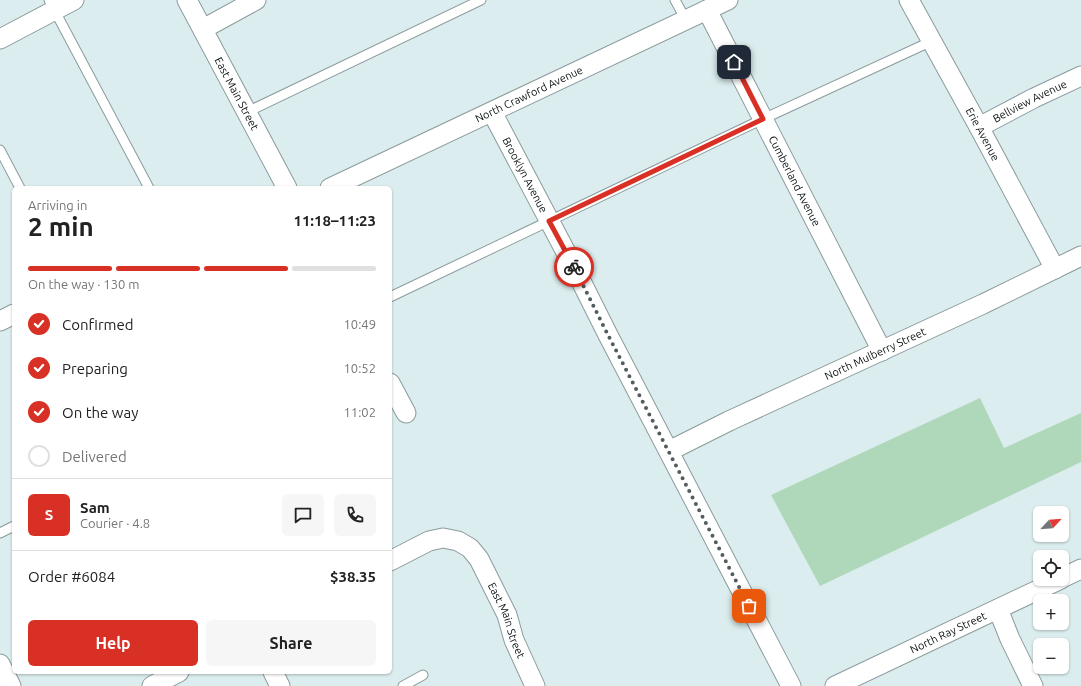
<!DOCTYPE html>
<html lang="en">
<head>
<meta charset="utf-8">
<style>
  body { margin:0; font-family:Ubuntu,sans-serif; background:#f6f6f6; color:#222; height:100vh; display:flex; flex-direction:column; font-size:15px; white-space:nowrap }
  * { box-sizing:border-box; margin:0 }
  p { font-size:13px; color:#767676 }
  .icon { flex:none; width:22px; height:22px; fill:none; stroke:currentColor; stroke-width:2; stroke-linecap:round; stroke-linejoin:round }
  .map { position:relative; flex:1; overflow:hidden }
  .panel { position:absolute; left:12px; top:186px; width:380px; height:488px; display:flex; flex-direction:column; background:#fff; border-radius:6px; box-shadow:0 1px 3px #0004 }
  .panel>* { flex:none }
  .needle { width:26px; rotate:64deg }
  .controls { position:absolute; left:1033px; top:506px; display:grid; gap:8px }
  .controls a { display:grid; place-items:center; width:36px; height:36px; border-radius:6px; background:#fff; box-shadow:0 1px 3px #0004; font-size:20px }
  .pin { position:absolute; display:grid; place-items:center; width:34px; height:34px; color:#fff; margin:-17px; border-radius:8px; box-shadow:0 2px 6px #0006 }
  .courier { position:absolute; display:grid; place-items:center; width:40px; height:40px; margin:-20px; border:3px solid #d93025; border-radius:50%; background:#fff; color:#222; box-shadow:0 1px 5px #0007 }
  .overview em { font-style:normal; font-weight:600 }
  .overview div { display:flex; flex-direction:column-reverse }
  .overview { display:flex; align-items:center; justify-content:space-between; height:68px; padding:0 16px }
  h1 { font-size:26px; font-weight:600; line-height:30px }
  .bar { display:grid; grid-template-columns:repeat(4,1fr); gap:6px 4px; align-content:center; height:48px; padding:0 16px }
  .bar i { height:5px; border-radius:3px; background:#e0e0e0 }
  .bar .on { background:#d93025 }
  .bar p { grid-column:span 4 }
  .line { display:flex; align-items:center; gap:10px; padding:0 16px; border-top:1px solid #e0e0e0 }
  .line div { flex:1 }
  .round { display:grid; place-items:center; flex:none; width:42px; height:42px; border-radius:6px; background:#f6f6f6 }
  ol { padding:0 16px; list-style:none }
  li { display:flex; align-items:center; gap:12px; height:44px }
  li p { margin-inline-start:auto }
  li .icon { padding:4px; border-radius:50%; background:#d93025; color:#fff; stroke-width:4 }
  li:last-child { color:#767676 }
  li i { width:22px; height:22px; border:2px solid #e0e0e0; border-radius:50% }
  .primary-button { display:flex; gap:8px; margin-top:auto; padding:8px 16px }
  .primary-button a { flex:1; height:46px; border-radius:6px; background:#d93025; color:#fff; font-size:16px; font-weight:600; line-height:46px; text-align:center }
  .primary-button a+a { background:#f6f6f6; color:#222 }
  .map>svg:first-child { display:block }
  .green { fill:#afd8bb }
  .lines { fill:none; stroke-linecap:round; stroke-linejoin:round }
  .lane-casing { stroke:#8b9b9c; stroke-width:11 }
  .street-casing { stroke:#8b9b9c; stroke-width:21 }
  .lane { stroke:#fff; stroke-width:9 }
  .street { stroke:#fff; stroke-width:19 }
  .done { stroke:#535d5e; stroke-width:4; stroke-dasharray:0 7.2 }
  .route { stroke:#d93025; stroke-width:5 }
  .labels { text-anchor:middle; stroke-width:4; stroke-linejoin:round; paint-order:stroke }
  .street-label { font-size:11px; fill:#0a1011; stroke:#e8fbfb }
</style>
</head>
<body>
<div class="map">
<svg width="1081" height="686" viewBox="0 0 1081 686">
  <rect width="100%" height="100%" fill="#dbedee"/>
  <path class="green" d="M980 398 1004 448 1081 413V462L820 586 771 495Z"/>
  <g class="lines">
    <g class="lane-casing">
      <path id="lane" d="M49 0 149 188
        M675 0 686 20
        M247 112 481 0
        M0 150 20 188
        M390 297 763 119 932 41
        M0 533 14 526
        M403 686 423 675"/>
    </g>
    <g class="street-casing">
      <g id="street">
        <path id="s1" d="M187 0 287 188"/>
        <path id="s2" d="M909 0 979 127 1055 269"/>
        <path id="s3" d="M707 10 882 351"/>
        <path d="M203 29 256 0"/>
        <path d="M0 39 74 0"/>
        <path id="s4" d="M492 112 579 277 608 335 791 686"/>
        <path id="s5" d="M979 127 1034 98 1081 76"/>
        <path id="s6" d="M330 188 728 0"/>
        <path d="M0 321 14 314"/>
        <path d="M390 383 406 413"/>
        <path id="s7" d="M669 451 729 421 983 304 1081 256"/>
        <path id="s8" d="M390 561 429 541 443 538 458 541 470 548 479 559 507 615 514 640 535 686"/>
        <path d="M1062 578 1081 569"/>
        <path d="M998 609 1010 639 1033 686"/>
        <path d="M0 664 11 686"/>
        <path d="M273 672 280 686"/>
        <path d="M152 686 179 672"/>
        <path id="s9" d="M835 686 1061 579"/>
      </g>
    </g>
    <use href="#lane" class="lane"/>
    <use href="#street" class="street"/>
  </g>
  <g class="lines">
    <path class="done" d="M574 267 608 335 749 606"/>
    <path class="route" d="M574 267 549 221 763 119 734 62"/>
  </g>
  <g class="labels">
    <g class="street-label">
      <text dy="4" stroke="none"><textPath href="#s1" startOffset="106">East Main Street</textPath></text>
      <text dy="4" stroke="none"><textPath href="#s6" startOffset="220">North Crawford Avenue</textPath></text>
      <text dy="4" stroke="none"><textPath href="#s5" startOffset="57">Bellview Avenue</textPath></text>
      <text dy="4" stroke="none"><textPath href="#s2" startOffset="153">Erie Avenue</textPath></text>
      <text dy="4" stroke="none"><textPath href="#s4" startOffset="71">Brooklyn Avenue</textPath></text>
      <text dy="4" stroke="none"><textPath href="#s3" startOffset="192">Cumberland Avenue</textPath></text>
      <text dy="4" stroke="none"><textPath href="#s7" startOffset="228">North Mulberry Street</textPath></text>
      <text dy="4" stroke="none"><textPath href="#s8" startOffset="169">East Main Street</textPath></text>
      <text dy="4" stroke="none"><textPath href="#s9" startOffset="125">North Ray Street</textPath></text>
    </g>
  </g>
</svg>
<div class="controls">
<a><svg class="needle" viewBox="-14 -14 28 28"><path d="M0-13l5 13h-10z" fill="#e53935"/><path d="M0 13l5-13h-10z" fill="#767676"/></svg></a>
<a><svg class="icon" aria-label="locate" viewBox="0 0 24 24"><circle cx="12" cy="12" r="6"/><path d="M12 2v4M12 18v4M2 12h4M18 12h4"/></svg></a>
<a>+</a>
<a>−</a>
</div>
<div class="pin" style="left:749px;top:606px;background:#ea580c"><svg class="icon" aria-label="bag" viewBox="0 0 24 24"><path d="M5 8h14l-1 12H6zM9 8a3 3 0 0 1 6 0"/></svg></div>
<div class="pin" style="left:734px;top:62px;background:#1f2937"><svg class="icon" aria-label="home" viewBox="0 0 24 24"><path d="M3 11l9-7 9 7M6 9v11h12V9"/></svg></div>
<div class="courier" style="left:574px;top:267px"><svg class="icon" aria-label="bike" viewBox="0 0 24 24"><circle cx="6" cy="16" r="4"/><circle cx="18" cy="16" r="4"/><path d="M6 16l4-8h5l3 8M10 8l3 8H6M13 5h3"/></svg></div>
<section class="panel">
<div class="overview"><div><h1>2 min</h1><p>Arriving in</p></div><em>11:18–11:23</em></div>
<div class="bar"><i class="on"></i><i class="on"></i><i class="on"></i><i></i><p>On the way · 130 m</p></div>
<ol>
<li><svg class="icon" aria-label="check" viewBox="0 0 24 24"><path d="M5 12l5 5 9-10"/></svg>Confirmed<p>10:49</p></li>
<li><svg class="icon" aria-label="check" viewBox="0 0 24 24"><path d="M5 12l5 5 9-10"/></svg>Preparing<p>10:52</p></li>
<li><svg class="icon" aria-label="check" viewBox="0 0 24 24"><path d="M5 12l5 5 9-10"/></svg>On the way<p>11:02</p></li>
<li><i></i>Delivered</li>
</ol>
<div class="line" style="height:72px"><b class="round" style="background:#d93025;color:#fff">S</b><div><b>Sam</b><p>Courier · 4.8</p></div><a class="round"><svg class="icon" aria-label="chat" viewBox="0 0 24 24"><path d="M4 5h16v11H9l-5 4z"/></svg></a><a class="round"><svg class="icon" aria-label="phone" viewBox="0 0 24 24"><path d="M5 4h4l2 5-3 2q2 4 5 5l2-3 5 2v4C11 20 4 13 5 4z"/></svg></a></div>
<div class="line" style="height:52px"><div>Order #6084</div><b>$38.35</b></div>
<div class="primary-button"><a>Help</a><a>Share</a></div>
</section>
</div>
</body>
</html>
